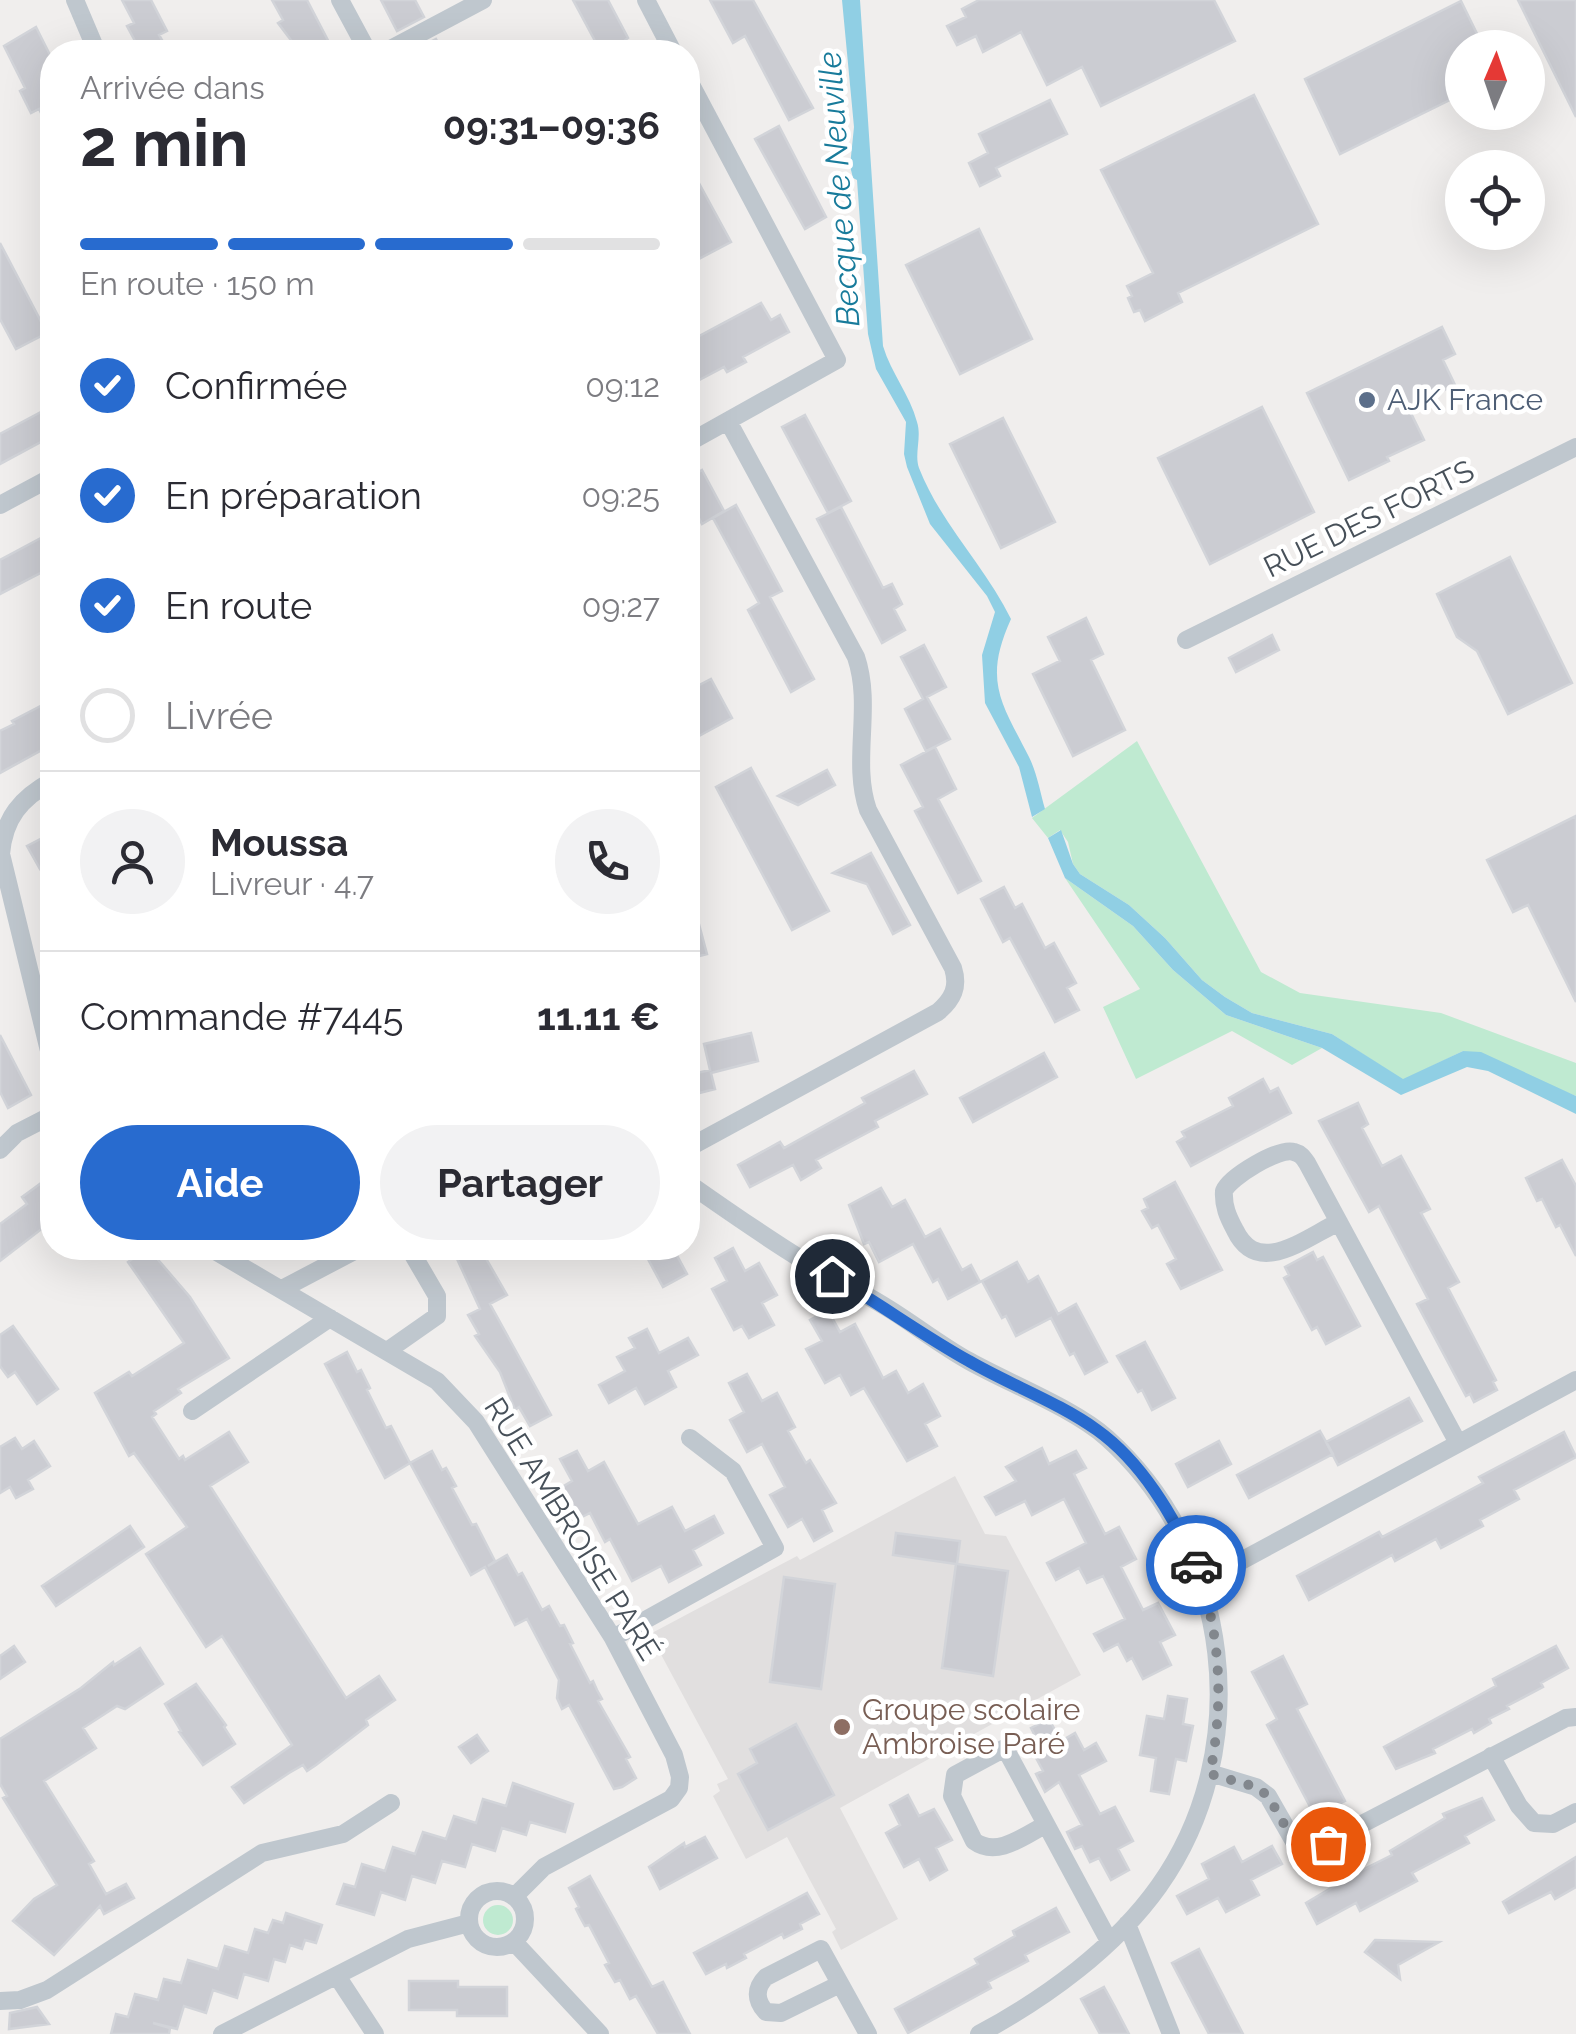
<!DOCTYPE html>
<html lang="fr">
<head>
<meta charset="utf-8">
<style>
  body { margin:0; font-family:Raleway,sans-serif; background:#f2f2f3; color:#2b2b33; height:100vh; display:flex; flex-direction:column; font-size:38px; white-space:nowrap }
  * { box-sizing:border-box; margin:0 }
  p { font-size:32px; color:#7c7c81 }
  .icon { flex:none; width:55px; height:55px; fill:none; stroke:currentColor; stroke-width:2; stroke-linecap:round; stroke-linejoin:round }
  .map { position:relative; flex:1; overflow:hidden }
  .panel { position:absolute; left:40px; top:40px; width:660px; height:1220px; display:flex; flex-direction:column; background:#fff; border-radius:40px; box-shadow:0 10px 40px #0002 }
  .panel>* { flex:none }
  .needle { width:65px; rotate:2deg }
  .tools { position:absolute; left:1445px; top:30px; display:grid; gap:20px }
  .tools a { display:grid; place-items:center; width:100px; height:100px; border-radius:50%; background:#fff; box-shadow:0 10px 40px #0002; font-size:50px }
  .pin { position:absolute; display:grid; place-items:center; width:85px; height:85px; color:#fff; margin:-42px; border:5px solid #fff; border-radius:50%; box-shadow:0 2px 10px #0007 }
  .courier { position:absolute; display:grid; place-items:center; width:100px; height:100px; margin:-50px; border:8px solid #286bcf; border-radius:50%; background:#fff; color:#222; box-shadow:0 2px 12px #0007 }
  .overview em { font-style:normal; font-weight:700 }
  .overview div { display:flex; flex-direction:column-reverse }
  .overview { display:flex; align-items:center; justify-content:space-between; height:170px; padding:0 40px }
  h1 { font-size:65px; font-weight:700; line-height:75px }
  .bar { display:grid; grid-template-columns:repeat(4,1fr); gap:15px 10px; align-content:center; height:120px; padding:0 40px }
  .bar i { height:12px; border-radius:8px; background:#e1e1e2 }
  .bar .current { background:#286bcf }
  .bar p { grid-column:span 4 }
  .line { display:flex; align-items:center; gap:25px; padding:0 40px; border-top:2px solid #e1e1e2 }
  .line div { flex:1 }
  .round { display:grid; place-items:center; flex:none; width:105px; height:105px; border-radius:52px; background:#f2f2f3 }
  ol { padding:0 40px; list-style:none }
  li { display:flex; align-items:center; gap:30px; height:110px }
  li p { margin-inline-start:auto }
  li .icon { padding:10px; border-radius:50%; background:#286bcf; color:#fff; stroke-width:4 }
  li:last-child { color:#7c7c81 }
  li i { width:55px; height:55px; border:5px solid #e1e1e2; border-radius:50% }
  .action { display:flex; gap:20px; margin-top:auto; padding:20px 40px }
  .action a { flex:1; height:115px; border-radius:60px; background:#286bcf; color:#fff; font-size:40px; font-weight:700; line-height:115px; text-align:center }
  .action a+a { background:#f2f2f3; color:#2b2b33 }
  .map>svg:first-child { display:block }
  .education { fill:#e1dfdf }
  .green { fill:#bfead1 }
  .water { fill:#90cfe4 }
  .building { fill:#cbccd2; stroke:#d2d4d9; stroke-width:2.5 }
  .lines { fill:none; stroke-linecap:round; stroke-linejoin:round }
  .minor { stroke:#bfc7ce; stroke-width:18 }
  .done { stroke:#82878d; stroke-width:10; stroke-dasharray:0 18 }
  .route { stroke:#286bcf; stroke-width:12 }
  .service-dot { fill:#5c6f8a; stroke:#fff; stroke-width:4 }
  .education-dot { fill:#8d6e63; stroke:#fff; stroke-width:4 }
  .labels { text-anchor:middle; stroke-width:9; stroke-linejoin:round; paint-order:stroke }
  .service-label { font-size:30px; fill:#4e5e75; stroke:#fff; text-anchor:start }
  .street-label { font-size:30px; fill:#475059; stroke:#fff }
  .education-label { font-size:30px; fill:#785e54; stroke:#fff; text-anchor:start }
  .water-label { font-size:32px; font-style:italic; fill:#187b9b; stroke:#fff }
</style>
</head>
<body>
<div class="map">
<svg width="1576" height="2034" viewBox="0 0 1576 2034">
  <rect width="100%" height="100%" fill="#f0eeed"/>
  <path class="education" d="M955 1476 985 1534 1006 1536 1081 1675 840 1808 898 1919 841 1950 832 1932 836 1929 787 1837 746 1859 713 1796 720 1791 717 1784 728 1779 650 1634 797 1556 800 1560Z"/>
  <path class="green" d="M1137 741 1261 972 1300 993 1441 1013 1576 1063V1096L1463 1051 1403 1080 1332 1034 1252 1013 1225 997 1202 980 1165 938 1129 905 1080 874 1073 864 1068 842 1060 830 1048 838 1032 818Z
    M1065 878 1133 926 1173 970 1226 1015 1322 1048 1292 1065 1232 1031 1136 1079 1103 1007 1140 989Z
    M483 1920a15 15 0 1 1 30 0a15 15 0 1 1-30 0Z"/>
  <path class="water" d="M842 0H860L883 346C891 373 910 395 917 422 922 437 914 454 919 468 941 524 985 566 1011 619 983 681 1001 702 1029 757 1037 773 1040 792 1045 809L1032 817 1019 767 985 703 982 655 995 612 987 596 930 524 907 467 904 454 906 422 876 369 868 334 857 180 853 178 850 166 854 127Z
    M1061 830 1073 864 1080 874 1129 905 1165 938 1202 980 1225 997 1252 1013 1332 1034 1403 1079 1463 1051 1481 1052 1576 1096V1114L1488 1071 1467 1067 1401 1095 1322 1048 1226 1015 1173 970 1133 926 1065 878 1048 838Z"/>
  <path class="building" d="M122 0H151L167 31 159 35 169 52H141L127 26 134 23Z
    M272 0H307L334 52H300L278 23 283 20Z
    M381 0H415L424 17 397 31Z
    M573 0H608L628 38 624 41 630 52H601Z
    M710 0H753L813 108 789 120 745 36 733 43Z
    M979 0H1214L1235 41 1101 106 1082 67 1047 85 1021 32 983 52 976 36 957 45 947 26 966 17 962 9Z
    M1518 0H1576V117Z
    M1461 1 1484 48H1462V94L1340 154 1305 79Z
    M36 27 52 59V135L39 109 31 113 20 91 25 88 4 46Z
    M436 39 443 52H411Z
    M1254 95 1318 224 1178 293 1182 302 1145 321 1140 310 1134 312 1128 298 1132 296 1127 286 1153 273 1101 170Z
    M1050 100 1067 134 996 168 1000 176 980 186 969 163 988 153 979 134Z
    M779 126 826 217 805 229 755 139Z
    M688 163 731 242 693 262 688 252Z
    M979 229 1032 339 960 374 906 265Z
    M0 243 47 333 16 349 0 319Z
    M761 303 771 320 780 315 789 332 743 357 746 362 727 372 724 367 688 386V342Z
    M1442 327 1455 354 1443 360 1455 385 1408 407 1424 440 1387 457 1389 461 1349 480 1307 393Z
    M52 406V436L0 464V434Z
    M1262 407 1314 512 1210 564 1158 458Z
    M805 415 851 501 828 513 782 427Z
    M1003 418 1055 522 1001 548 950 444Z
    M702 470 724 511 702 524 688 497V478Z
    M736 505 782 591 770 597 814 679 791 692 748 610 759 603 713 518Z
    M841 507 883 588 892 584 902 604 894 609 905 630 882 643 817 519Z
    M52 532V567L0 594V560Z
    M1510 557 1572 683 1508 714 1477 651 1457 637 1437 594Z
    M1086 618 1103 654 1091 660 1125 730 1073 756 1033 674 1060 661 1048 637Z
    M1272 635 1279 650 1236 672 1229 658Z
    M924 645 946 687 927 697 950 739 926 751 905 709 923 699 901 657Z
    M711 679 732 718 688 742V691Z
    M52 700V730L45 734 51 745 0 773V731L14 724 12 721Z
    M935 747 956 789 938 799 981 881 958 893 915 811 923 807 901 765Z
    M751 768 829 911 792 930 716 787Z
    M827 770 835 785 798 805 778 796Z
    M1576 816V1002L1528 905 1513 912 1487 860Z
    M52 833V863L40 869 27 846Z
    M871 853 910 925 893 934 867 884 833 873Z
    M1004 887 1015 908 1022 904 1045 948 1054 943 1076 983 1067 988 1079 1010 1055 1022 1010 938 1003 942 981 899Z
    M688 902H693L707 954 688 959Z
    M751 1033 758 1061 711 1073 715 1089 688 1096V1075L710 1070 704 1044Z
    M0 1035 31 1095 8 1108 0 1092Z
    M1044 1053 1057 1077 973 1122 960 1098Z
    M914 1071 927 1094 875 1121 878 1127 816 1160 821 1168 801 1180 793 1165 750 1187 738 1165 780 1142 784 1148 865 1103 862 1098Z
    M1263 1079 1270 1092 1278 1088 1291 1113 1191 1166 1177 1142 1185 1137 1182 1132 1233 1106 1229 1098Z
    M1358 1103 1368 1124 1362 1128 1382 1166 1401 1156 1430 1209 1421 1213 1459 1282 1448 1288 1496 1380 1493 1382 1497 1390 1474 1402 1470 1394 1466 1396 1417 1304 1428 1299 1379 1206 1369 1212 1319 1121Z
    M1562 1160 1576 1186V1256L1560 1225 1556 1227 1542 1199 1537 1201 1526 1178Z
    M52 1175V1221L0 1261V1224L27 1204 22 1197Z
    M1175 1182 1222 1270 1181 1289 1167 1264 1176 1259 1158 1225 1152 1228 1142 1211 1148 1208 1144 1199Z
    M881 1188 892 1207 905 1200 925 1237 940 1229 962 1270 971 1265 980 1282 948 1299 938 1279 933 1282 913 1244 879 1262 869 1242 864 1244 849 1205Z
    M148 1248 190 1297 229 1358 178 1389 181 1393 154 1411 156 1414 152 1417 179 1459 183 1456 185 1460 229 1432 248 1462 210 1486 346 1698 379 1676 395 1700 366 1720 368 1725 316 1765 307 1771 303 1765 289 1773 244 1803 232 1787 292 1745 222 1636 206 1647 146 1554 187 1527 134 1453 129 1456 95 1393 129 1372 132 1376 184 1343 128 1262Z
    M452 1248H480L507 1295 490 1304 551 1415 530 1426 519 1407 515 1410 500 1372 475 1336 479 1334 468 1315 480 1309Z
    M642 1248H673L687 1274 663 1287Z
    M733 1248 745 1271 759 1263 777 1295 762 1303 774 1325 749 1338 742 1326 734 1330 712 1289 727 1281 715 1258Z
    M1313 1252 1317 1260 1323 1257 1360 1326 1326 1344 1317 1327 1312 1330 1284 1278 1289 1275 1285 1267Z
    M1017 1262 1028 1282 1038 1276 1058 1314 1076 1304 1107 1362 1085 1374 1074 1353 1070 1355 1051 1318 1016 1336 1006 1316 1002 1318 982 1281Z
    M828 1310 840 1332 855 1324 883 1378 896 1371 908 1393 923 1384 940 1416 925 1424 937 1446 907 1461 864 1388 851 1395 840 1375 825 1383 806 1349 822 1341 810 1320Z
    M13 1326 58 1389 37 1404 15 1372 8 1377 0 1366V1335Z
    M647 1329 659 1353 688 1338 698 1355 668 1371 676 1387 660 1396 645 1404 636 1388 609 1403 599 1385 625 1371 617 1357 635 1348 629 1338Z
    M1145 1342 1175 1398 1152 1410 1142 1390 1138 1392 1117 1356Z
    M347 1352 357 1372 361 1370 370 1388 367 1390 386 1428 391 1426 410 1463 385 1478 325 1364Z
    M747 1374 762 1401 777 1393 795 1427 788 1431 806 1463 810 1460 836 1503 822 1510 832 1531 814 1541 802 1519 788 1527 770 1495 785 1487 762 1444 747 1452 730 1420 744 1412 729 1383Z
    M1409 1398 1422 1421 1338 1465 1326 1442Z
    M1320 1431 1333 1454 1249 1498 1237 1475Z
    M1564 1432 1576 1457 1514 1490 1519 1499 1480 1520 1483 1526 1441 1548 1436 1539 1395 1561 1392 1555 1309 1600 1297 1576 1379 1532 1382 1537 1403 1526 1483 1483 1479 1477Z
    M15 1438 22 1449 34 1441 50 1466 28 1480 33 1489 16 1498 10 1487 0 1493V1447Z
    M1219 1441 1231 1464 1188 1487 1176 1464Z
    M1042 1448 1049 1464 1076 1451 1086 1468 1074 1474 1105 1534 1119 1527 1136 1559 1121 1567 1143 1610 1158 1603 1175 1635 1160 1642 1171 1665 1143 1679 1132 1658 1127 1661 1118 1644 1104 1651 1094 1634 1125 1619 1103 1576 1087 1583 1079 1568 1056 1580 1047 1563 1086 1543 1064 1499 1032 1515 1025 1501 996 1515 985 1497 1016 1481 1006 1467Z
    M432 1451 442 1470 446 1468 456 1486 452 1488 472 1525 476 1524 495 1561 488 1566 507 1555 518 1575 522 1573 542 1610 549 1606 560 1626 564 1625 573 1643 570 1644 590 1683 593 1681 597 1690 602 1699 598 1701 630 1757 626 1759 636 1778 622 1787 614 1789 569 1705 562 1709 557 1698 559 1680 527 1619 515 1625 485 1567 471 1575 410 1463Z
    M577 1451 588 1471 604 1462 638 1524 672 1507 685 1531 714 1516 723 1533 693 1550 701 1565 669 1582 661 1566 632 1581 610 1539 605 1542 590 1513 574 1521 557 1490 572 1481 560 1459Z
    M130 1526 144 1547 56 1606 42 1586Z
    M896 1533 960 1541 957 1564 1008 1571 993 1676 942 1668 956 1564 893 1555Z
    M784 1577 835 1584 821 1689 770 1682Z
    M14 1646 25 1662 0 1679V1656Z
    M1556 1646 1568 1668 1541 1683 1543 1687 1507 1706 1509 1709 1489 1719 1491 1723 1474 1733 1472 1729 1433 1749 1435 1753 1396 1769 1384 1747 1496 1686 1493 1679Z
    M140 1648 163 1684 125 1709 117 1706 83 1728 96 1748 44 1781 94 1861 89 1864 106 1894 126 1884 134 1898 104 1914 100 1906 54 1955 13 1921 34 1899 57 1885 3 1798 7 1796 0 1784V1739L81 1688 113 1662 114 1665Z
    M1283 1656 1307 1704 1297 1709 1345 1801 1315 1816 1267 1725 1277 1719 1252 1672Z
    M196 1684 226 1725 224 1727 235 1744 203 1765 179 1732 181 1731 165 1704Z
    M1168 1696 1187 1699 1183 1724 1193 1726 1186 1761 1176 1759 1169 1794 1151 1791 1156 1758 1140 1755 1147 1716 1164 1719Z
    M1049 1719 1061 1741 1075 1733 1084 1750 1096 1743 1106 1761 1079 1775 1100 1814 1115 1807 1133 1841 1118 1849 1129 1870 1111 1880 1099 1858 1090 1862 1082 1846 1075 1849 1067 1832 1082 1825 1059 1782 1045 1792 1036 1774 1043 1771 1035 1756 1043 1751 1031 1728Z
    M796 1724 834 1795 768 1830 738 1774 757 1763 750 1749Z
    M477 1735 488 1751 471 1763 459 1747Z
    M513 1783 573 1804 565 1832 530 1822 526 1835 502 1828 495 1851 472 1844 465 1867 442 1861 435 1883 412 1876 405 1900 381 1892 374 1915 337 1904 344 1884 355 1887 362 1864 385 1871 393 1847 415 1854 423 1832 446 1839 454 1816 476 1823 483 1799 506 1806Z
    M908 1795 919 1816 934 1809 952 1840 936 1848 947 1870 930 1880 919 1859 904 1867 886 1833 900 1825 890 1805Z
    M1482 1798 1494 1820 1465 1836 1469 1843 1412 1873 1417 1881 1360 1911 1356 1903 1317 1924 1306 1903 1336 1885 1333 1881 1350 1872 1352 1875 1392 1855 1390 1851 1445 1818 1443 1814Z
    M705 1837 717 1858 660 1889 649 1867 684 1843 685 1847Z
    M1272 1846 1282 1864 1251 1880 1259 1895 1226 1912 1218 1898 1187 1914 1177 1896 1209 1879 1202 1864 1234 1847 1242 1862Z
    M1576 1857V1887L1555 1899 1551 1892 1509 1913 1503 1902Z
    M590 1876 652 1987 663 1982 690 2034H658L636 1996 630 1999 620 1980 615 1982 605 1965 609 1963 589 1925 585 1926 580 1917 576 1909 579 1907 569 1888Z
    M807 1893 819 1914 800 1924 802 1929 784 1938 782 1934 744 1954 746 1958 727 1968 726 1964 706 1974 694 1953Z
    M1056 1908 1069 1932 1025 1955 1028 1961 988 1982 991 1988 908 2033 895 2009 978 1964 975 1959 1015 1936 1013 1931Z
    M286 1913 322 1925 316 1943 305 1940 302 1949 290 1945 285 1962 274 1959 268 1981 244 1974 237 1998 213 1990 206 2013 184 2006 177 2029 153 2023 170 2028 169 2034H111L116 2014 128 2017 135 1994 158 2000 164 1979 181 1983 188 1960 218 1969 225 1946 248 1953 255 1929 268 1933 273 1920 283 1923Z
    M1375 1940 1439 1942 1398 1965 1400 1979 1365 1952Z
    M1199 1949 1227 2003 1243 2034H1209L1172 1963Z
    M409 1981H458V1987H507V2016H457V2010H409Z
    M1104 1987 1115 2007 1129 2034H1100L1081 1999Z
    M37 2007 49 2024 9 2029 10 2013Z"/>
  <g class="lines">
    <path class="minor" d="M75 0 97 52
      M340 0 368 52
      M646 0 673 52
      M385 52 483 0
      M688 79 837 360 688 443
      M0 505 52 477
      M1186 640 1576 447
      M52 781C21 798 4 818 1 854L52 1063
      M688 1148 938 1012C953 999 959 987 953 968L868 810C851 761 873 707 856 657L728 421
      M0 1150 17 1133 52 1115
      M688 1183C725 1209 762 1235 801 1259 829 1276 859 1290 886 1307 914 1324 940 1345 969 1361 1010 1384 1073 1408 1107 1438 1232 1550 1256 1749 1159 1886 1115 1948 1046 1998 979 2034
      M1339 1222C1305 1238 1258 1278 1235 1230 1228 1217 1223 1206 1224 1191 1230 1177 1279 1147 1294 1152 1301 1154 1303 1157 1307 1163L1458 1443
      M210 1248 437 1381 476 1422 613 1638 674 1755 680 1777 679 1788 671 1799 544 1867 514 1897
      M282 1289 360 1248
      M387 1351 437 1316V1296L409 1248
      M192 1411 330 1318
      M1202 1582 1576 1380
      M613 1638 775 1548 733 1471 690 1438
      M1491 1756 1519 1806 1534 1823 1553 1824 1576 1812
      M1210 1773 1256 1787 1268 1796 1296 1845 1314 1849 1566 1718 1576 1717
      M1045 1825C1024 1836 997 1858 974 1841L952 1796 955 1775 1005 1748 1109 1941
      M469 1919a28 28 0 1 1 56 0a28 28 0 1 1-56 0Z
      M1127 1924 1171 2034
      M514 1942 600 2034
      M337 1976 375 2034
      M840 1984 781 2013 766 2012C755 2000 755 1988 766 1977L821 1949 868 2034
      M0 2001 20 2000 47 1990 262 1853 343 1834 391 1803
      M222 2034 408 1939 469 1923"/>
  </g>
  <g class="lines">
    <path class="done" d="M1196 1565C1221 1633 1224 1703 1210 1774L1256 1787 1268 1796 1296 1845 1314 1850 1328 1844"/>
    <path class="route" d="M832 1276C879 1303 922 1335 969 1361 1010 1385 1058 1402 1097 1430 1142 1462 1173 1516 1196 1565"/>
  </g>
  <circle class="service-dot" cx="1367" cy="400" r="10"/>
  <circle class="education-dot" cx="842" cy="1727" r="10"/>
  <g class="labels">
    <g class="service-label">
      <text x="1387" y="410">AJK France</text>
    </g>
    <g class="street-label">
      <text transform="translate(1369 519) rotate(-26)" y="10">RUE DES FORTS</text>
      <text transform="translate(572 1529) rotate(58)" y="10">RUE AMBROISE PARÉ</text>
    </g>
    <g class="education-label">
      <text x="862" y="1720">Groupe scolaire<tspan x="862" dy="34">Ambroise Paré</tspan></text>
    </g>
    <g class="water-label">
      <text transform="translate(839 189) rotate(-94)" y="11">Becque de Neuville</text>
    </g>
  </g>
</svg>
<div class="tools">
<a><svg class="needle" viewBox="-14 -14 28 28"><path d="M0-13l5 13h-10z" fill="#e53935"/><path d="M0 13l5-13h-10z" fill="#7c7c81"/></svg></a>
<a><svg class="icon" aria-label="locate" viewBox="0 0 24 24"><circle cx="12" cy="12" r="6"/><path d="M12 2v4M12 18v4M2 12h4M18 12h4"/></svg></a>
</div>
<div class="pin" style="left:1328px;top:1844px;background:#ea580c"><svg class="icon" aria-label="bag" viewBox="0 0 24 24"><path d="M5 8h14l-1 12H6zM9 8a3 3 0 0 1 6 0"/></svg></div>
<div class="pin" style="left:832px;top:1276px;background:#1f2937"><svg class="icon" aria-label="home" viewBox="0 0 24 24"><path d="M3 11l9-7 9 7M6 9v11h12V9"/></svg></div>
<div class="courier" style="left:1196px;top:1565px"><svg class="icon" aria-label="car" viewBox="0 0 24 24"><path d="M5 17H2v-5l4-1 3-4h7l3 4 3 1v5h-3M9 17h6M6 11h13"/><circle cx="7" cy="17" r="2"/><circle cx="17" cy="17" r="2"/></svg></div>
<section class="panel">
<div class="overview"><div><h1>2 min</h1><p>Arrivée dans</p></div><em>09:31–09:36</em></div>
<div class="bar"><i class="current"></i><i class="current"></i><i class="current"></i><i></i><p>En route · 150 m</p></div>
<ol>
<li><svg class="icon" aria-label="check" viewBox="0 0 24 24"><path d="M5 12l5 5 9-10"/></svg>Confirmée<p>09:12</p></li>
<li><svg class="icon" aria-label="check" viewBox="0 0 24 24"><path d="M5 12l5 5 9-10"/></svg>En préparation<p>09:25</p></li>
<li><svg class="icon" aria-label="check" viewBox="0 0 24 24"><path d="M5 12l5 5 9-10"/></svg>En route<p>09:27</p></li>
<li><i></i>Livrée</li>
</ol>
<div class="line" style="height:180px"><a class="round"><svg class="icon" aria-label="person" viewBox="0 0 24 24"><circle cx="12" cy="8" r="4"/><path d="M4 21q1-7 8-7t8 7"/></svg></a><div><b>Moussa</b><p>Livreur · 4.7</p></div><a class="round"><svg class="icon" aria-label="phone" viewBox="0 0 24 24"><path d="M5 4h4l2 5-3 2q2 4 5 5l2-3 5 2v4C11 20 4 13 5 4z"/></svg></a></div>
<div class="line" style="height:130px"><div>Commande #7445</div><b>11.11 €</b></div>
<div class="action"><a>Aide</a><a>Partager</a></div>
</section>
</div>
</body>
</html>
